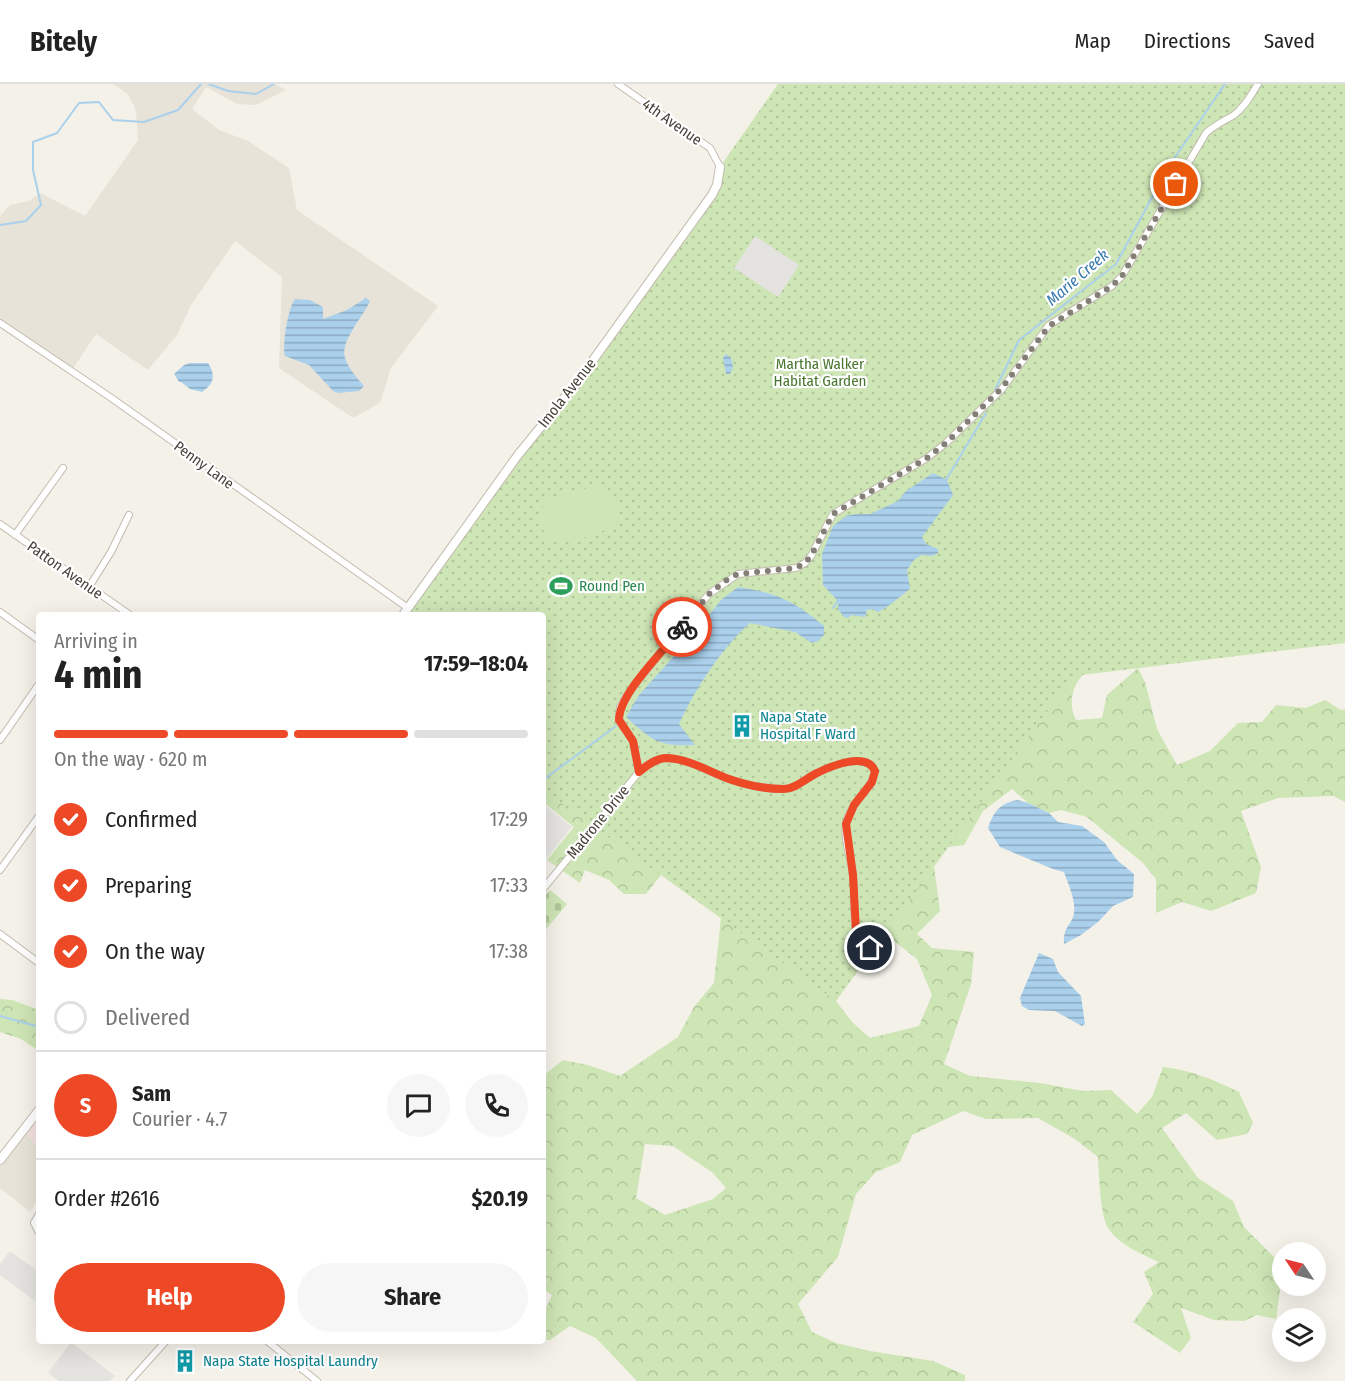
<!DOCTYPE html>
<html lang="en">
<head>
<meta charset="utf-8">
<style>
  body { margin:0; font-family:"Fira Sans Condensed",sans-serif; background:#f6f6f6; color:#222; height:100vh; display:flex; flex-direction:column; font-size:22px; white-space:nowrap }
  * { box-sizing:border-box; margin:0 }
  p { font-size:20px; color:#767676 }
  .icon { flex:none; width:33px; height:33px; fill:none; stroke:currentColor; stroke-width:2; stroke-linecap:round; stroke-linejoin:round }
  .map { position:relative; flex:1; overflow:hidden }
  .side { position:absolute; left:36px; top:528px; width:510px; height:732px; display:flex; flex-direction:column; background:#fff; border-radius:6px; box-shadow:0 6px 24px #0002 }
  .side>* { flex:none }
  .needle { width:39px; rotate:305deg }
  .tools { position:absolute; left:1272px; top:1158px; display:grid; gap:12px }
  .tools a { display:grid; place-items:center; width:54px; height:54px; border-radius:50%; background:#fff; box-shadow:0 6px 24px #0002; font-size:30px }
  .pin { position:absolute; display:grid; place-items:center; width:51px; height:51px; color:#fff; margin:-26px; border:3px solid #fff; border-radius:50%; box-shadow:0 2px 6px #0007 }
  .courier { position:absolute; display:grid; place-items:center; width:60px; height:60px; margin:-30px; border:4px solid #ed4927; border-radius:50%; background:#fff; color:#222; box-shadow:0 2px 8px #0007 }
  .headline em { font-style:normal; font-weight:700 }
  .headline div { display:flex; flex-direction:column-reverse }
  .headline { display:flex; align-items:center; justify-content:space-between; height:102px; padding:0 18px }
  h1 { font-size:39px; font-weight:700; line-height:45px }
  .bar { display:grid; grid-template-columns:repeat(4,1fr); gap:9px 6px; align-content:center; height:72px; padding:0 18px }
  .bar i { height:8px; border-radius:4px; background:#e0e0e0 }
  .bar .on { background:#ed4927 }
  .bar p { grid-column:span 4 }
  .line { display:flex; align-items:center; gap:15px; padding:0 18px; border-top:2px solid #e0e0e0 }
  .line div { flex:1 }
  .round { display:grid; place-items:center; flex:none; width:63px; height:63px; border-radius:32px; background:#f6f6f6 }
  ol { padding:0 18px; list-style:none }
  li { display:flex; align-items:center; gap:18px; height:66px }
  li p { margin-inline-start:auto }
  li .icon { padding:6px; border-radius:50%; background:#ed4927; color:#fff; stroke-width:4 }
  li:last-child { color:#767676 }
  li i { width:33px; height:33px; border:3px solid #e0e0e0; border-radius:50% }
  .primary-button { display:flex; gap:12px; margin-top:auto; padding:12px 18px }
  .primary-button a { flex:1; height:69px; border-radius:36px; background:#ed4927; color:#fff; font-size:24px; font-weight:700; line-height:69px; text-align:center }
  .primary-button a+a { background:#f6f6f6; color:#222 }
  header { display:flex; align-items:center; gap:36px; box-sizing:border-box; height:84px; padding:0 30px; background:#fff; border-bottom:2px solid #e0e0e0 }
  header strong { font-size:28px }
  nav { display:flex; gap:33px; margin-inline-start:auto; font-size:21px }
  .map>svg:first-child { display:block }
  .residential { fill:#e7e3d8 }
  .medical { fill:#f3e1de }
  .forest { fill:url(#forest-crowns); fill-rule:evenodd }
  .cemetery { fill:url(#cemetery-stones) }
  .park { fill:url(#park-dots) }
  .pitch { fill:#cee5b5 }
  .parking { fill:#e5e3e0 }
  .water { fill:url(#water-rules) }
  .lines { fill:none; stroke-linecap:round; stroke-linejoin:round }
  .stream { stroke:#aad0ec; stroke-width:2 }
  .minor-casing { stroke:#c2bbaf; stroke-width:8 }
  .tertiary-casing { stroke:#c2bbaf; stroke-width:10 }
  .minor { stroke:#fff; stroke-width:6 }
  .tertiary { stroke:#fff; stroke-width:8 }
  .done { stroke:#847f76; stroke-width:6; stroke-dasharray:0 10.8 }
  .route { stroke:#ed4927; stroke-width:8 }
  .labels { text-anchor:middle; stroke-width:4.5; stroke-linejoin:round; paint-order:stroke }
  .street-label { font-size:15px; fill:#474138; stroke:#fff }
  .park-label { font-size:15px; fill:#48762e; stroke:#fff }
  .leisure-label { font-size:15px; fill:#27864d; stroke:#fff; text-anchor:start }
  .culture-label { font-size:15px; fill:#0d838f; stroke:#fff; text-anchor:start }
  .water-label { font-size:16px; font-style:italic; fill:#3779ad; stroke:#fff }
</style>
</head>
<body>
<header>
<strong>Bitely</strong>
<nav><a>Map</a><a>Directions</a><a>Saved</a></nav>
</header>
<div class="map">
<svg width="1345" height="1297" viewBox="0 0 1345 1297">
  <defs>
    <pattern id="forest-crowns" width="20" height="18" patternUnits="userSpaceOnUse" patternTransform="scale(1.5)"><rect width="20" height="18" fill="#cee5b5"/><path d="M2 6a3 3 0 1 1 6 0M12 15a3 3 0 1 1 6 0" fill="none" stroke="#b2c69c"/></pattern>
    <pattern id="cemetery-stones" width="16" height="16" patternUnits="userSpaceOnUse" patternTransform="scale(1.5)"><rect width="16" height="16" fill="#cee5b5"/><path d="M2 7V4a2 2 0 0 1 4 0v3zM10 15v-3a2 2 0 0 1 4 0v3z" fill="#b2c69c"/></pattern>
    <pattern id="park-dots" width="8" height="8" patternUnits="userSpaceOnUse" patternTransform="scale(1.5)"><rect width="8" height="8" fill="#cee5b5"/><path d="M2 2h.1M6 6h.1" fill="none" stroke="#b2c69c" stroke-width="1.8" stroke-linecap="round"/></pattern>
    <pattern id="water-rules" width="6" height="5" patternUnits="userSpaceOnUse" patternTransform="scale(1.5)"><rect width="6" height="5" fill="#aad0ec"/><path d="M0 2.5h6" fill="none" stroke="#8caac0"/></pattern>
  </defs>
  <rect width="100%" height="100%" fill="#f4f1e9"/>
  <path class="residential" d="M113 0H275L286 6 256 21 237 20 206 3 192 25 219 46 248 57 289 84 297 126 438 222 391 284 380 319 353 334 279 284 282 193 235 157 191 221 177 251 148 286 96 250 72 286 0 236V132L10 121 29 117 40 109 85 132 138 56 136 28 133 20 128 10Z
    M26 1049 39 1065V1113L30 1128 0 1104V1082Z"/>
  <path class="medical" d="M39 1031V1065L26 1049Z"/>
  <path class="forest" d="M1345 0 1088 586C1073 598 1067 618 1076 636L1102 634 1107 611 1138 584 1145 598 1157 645 1177 681 1210 667 1238 639 1262 638 1276 621 1306 624 1325 616 1341 626 1345 625V718L1333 712 1278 714 1241 727 1261 783 1256 809 1211 827 1182 818 1156 829V795L1143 779 1087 733 1061 726 1049 729 1028 719 1012 705 983 727 964 761 948 763 934 782 940 827 917 850 932 864 974 868 971 900 944 980 970 992 1040 999 1083 1007 1111 1006 1137 1030 1152 1013 1163 983C1191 986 1214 996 1239 1008L1253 1039 1247 1050 1217 1056 1186 1029 1162 1044 1198 1094 1233 1117 1244 1143 1275 1174 1280 1207 1276 1235 1257 1231 1244 1237 1214 1236 1181 1224 1191 1254 1180 1269 1133 1238 1153 1210 1144 1188 1159 1178C1142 1170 1119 1161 1108 1144 1100 1130 1099 1090 1098 1073L1075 1055 1038 1034 986 1035 963 1027 912 1051 900 1078 876 1088 856 1110 838 1173 798 1220 812 1248 836 1259 870 1267 933 1277 965 1291V1297H637L596 1254 570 1242 550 1256H543V1230L552 1211 543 1205V992L563 976 588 981 620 992 678 953 694 923 714 899 721 834 725 817 677 780 661 791 646 810H624L609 796 585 786 580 799 547 776 574 743 543 718V644ZM858 818 885 850 917 875 932 911 919 942 870 954 852 938 836 917 845 899ZM645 1060 673 1062 713 1089 726 1104 713 1115 665 1131 636 1114Z
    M0 915 12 916 39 926V967L21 955 0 948Z"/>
  <path class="cemetery" d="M550 806 567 820 543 849V814Z"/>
  <path class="park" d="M778 0H1345V559L1073 592 836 917 543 706V531H403L712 111 720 83Z"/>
  <path class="pitch" d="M595 402C614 402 618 420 618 437 606 450 565 462 548 455 539 440 535 425 551 414Z
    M555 501a7 7 0 1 1 14 0a7 7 0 1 1-14 0Z"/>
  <path class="parking" d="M755 152 799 181 778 213 734 184Z
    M543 720 572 743 547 774 543 772Z
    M10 1167 39 1188V1220L0 1191V1180Z
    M71 1258 115 1292 110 1297H59L48 1289Z"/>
  <path class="water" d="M366 214 370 217C363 233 340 257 345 274 348 284 357 294 364 302L359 307 338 309 333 307 309 281 285 272C282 261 288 224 295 215L310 216 323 223V235L347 226Z
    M726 270 731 274 733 283 730 290H726L723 274Z
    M190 279H208C216 291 214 300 202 308L190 305 181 298H179L174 290 184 281Z
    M933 389 947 396 953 411 922 453 926 460 938 465V469L932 472 921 471 914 476 907 486 910 505C900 512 887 525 877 528L873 525 867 526 865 533 852 531 848 534 844 533 838 525V517L823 501 822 470 833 442 846 432 856 430H870L898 417 906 407Z
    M738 503C778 509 793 517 824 542V551L818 557 812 559 795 548 750 539C720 566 696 604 679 640L695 661C660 663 652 657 626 633L639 611 699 544 721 516Z
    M1018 716 1028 719 1049 729 1058 738 1082 742 1104 758 1117 776 1134 790 1133 813 1113 822 1098 838 1081 851 1064 860C1063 841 1072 842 1074 829 1076 816 1068 800 1064 788L1053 785 1000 763 988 744C994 727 1000 719 1018 716Z
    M1039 869 1053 875 1058 888 1081 912 1085 940 1082 942 1055 927 1029 926 1022 922 1020 914Z"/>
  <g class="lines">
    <path class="stream" d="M209 0 228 7 256 10 274 0
      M0 141 26 137 41 121 33 86V58L57 49 79 19 99 18 113 36 144 38 178 26 201 0
      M995 306 1019 256 1116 180 1169 82 1225 0
      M946 396 986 329
      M833 524 839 515
      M543 696 616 642
      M0 932 39 943"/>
    <g class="minor-casing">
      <path id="minor" d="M618 0 710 64 720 83
        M0 239 110 313 408 524
        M0 440 130 531
        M15 451 63 384
        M89 503 111 468 129 431
        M0 528 39 556
        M0 656 39 600
        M639 688C647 681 656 674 667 674 689 675 709 688 729 695 746 701 766 705 784 705 796 705 806 694 817 689 831 682 867 667 875 687 872 705 853 717 847 735 842 752 851 774 853 791 855 810 853 829 856 847L860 855 870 864
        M0 786 39 732
        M543 805 639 688 633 657 619 636 620 623 631 605 699 522 709 510 738 490 796 484 805 479 811 472 833 430 927 374 946 359 1002 305 1049 241 1112 202 1122 192 1206 49C1215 41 1224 37 1234 31 1245 23 1251 11 1258 0
        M0 850 39 879
        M39 1130 34 1139 39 1149
        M267 1257 317 1297
        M130 1297 166 1257"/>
    </g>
    <g class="tertiary-casing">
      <path id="tertiary" d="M403 531 518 371 578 297 712 111 717 101 720 83
        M0 1076 39 1026"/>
    </g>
    <use href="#minor" class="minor"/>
    <use href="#tertiary" class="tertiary"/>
  </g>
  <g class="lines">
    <path class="done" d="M682 543 709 510 728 495 738 490 796 484 805 479 811 472 833 430 927 374 946 359 1002 304 1049 242 1112 202 1122 192 1176 100"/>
    <path class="route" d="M682 543C665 566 619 609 619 636L633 657 639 688C647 681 656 674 667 674 689 675 710 688 729 695 746 701 766 705 784 705 796 705 806 694 817 689 831 682 867 667 875 687L872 698 854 721 846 740 853 791 856 847 860 855 870 864"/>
  </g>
  <defs>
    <g id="stadium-bare" transform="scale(1.8)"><path d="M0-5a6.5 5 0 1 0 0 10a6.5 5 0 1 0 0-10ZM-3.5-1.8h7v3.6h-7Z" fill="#2e9e5b" stroke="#fff" stroke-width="2.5" paint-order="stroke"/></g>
    <g id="building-bare" transform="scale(1.8)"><path d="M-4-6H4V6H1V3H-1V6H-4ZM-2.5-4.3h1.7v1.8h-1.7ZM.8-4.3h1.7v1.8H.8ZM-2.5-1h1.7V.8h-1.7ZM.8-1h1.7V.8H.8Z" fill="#0f9aa8" stroke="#fff" stroke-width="2.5" paint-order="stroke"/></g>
  </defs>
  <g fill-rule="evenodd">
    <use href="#stadium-bare" x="561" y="502"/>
    <use href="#building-bare" x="742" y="642"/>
    <use href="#building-bare" x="185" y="1277"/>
  </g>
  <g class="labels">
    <g class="street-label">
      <text transform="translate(672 38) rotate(35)" y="5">4th Avenue</text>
      <text transform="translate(567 309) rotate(-52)" y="5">Imola Avenue</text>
      <text transform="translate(204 381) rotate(36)" y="5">Penny Lane</text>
      <text transform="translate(65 486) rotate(35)" y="5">Patton Avenue</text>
      <text transform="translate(598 738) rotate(-51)" y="5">Madrone Drive</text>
    </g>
    <g class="park-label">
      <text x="820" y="285">Martha Walker<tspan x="820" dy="17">Habitat Garden</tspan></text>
    </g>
    <g class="leisure-label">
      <text x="579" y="507">Round Pen</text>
    </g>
    <g class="culture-label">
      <text x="760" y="638">Napa State<tspan x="760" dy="17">Hospital F Ward</tspan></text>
      <text x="203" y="1282">Napa State Hospital Laundry</text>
    </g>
    <g class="water-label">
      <text transform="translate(1077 193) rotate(-41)" y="6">Marie Creek</text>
    </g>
  </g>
</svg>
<div class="tools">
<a><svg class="needle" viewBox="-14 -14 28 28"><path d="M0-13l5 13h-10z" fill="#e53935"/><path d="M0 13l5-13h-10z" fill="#767676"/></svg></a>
<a><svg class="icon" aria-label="layers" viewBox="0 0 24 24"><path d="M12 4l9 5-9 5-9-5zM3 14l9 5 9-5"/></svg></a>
</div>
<div class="pin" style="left:1176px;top:100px;background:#ea580c"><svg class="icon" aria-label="bag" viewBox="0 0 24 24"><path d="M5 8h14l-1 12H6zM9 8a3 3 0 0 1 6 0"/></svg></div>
<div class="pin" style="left:870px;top:864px;background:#1f2937"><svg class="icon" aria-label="home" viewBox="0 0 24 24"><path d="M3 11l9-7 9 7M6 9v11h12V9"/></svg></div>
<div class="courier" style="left:682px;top:543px"><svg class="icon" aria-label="bike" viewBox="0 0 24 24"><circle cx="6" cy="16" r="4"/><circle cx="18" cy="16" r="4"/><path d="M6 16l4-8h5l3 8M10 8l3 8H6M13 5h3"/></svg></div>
<section class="side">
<div class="headline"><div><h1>4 min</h1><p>Arriving in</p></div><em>17:59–18:04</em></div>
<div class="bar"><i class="on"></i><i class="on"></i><i class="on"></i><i></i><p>On the way · 620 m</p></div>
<ol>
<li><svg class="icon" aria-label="check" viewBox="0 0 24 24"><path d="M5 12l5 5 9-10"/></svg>Confirmed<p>17:29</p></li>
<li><svg class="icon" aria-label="check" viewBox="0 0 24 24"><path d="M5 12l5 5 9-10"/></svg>Preparing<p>17:33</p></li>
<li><svg class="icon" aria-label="check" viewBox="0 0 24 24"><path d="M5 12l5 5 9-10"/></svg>On the way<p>17:38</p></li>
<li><i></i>Delivered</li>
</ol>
<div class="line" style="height:108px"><b class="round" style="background:#ed4927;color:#fff">S</b><div><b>Sam</b><p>Courier · 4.7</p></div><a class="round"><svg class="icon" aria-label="chat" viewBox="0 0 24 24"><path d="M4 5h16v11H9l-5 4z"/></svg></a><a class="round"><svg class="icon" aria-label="phone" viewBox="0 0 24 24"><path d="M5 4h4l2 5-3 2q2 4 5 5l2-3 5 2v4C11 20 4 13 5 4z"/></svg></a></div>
<div class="line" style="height:78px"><div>Order #2616</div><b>$20.19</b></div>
<div class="primary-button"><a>Help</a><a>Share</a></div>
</section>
</div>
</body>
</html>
